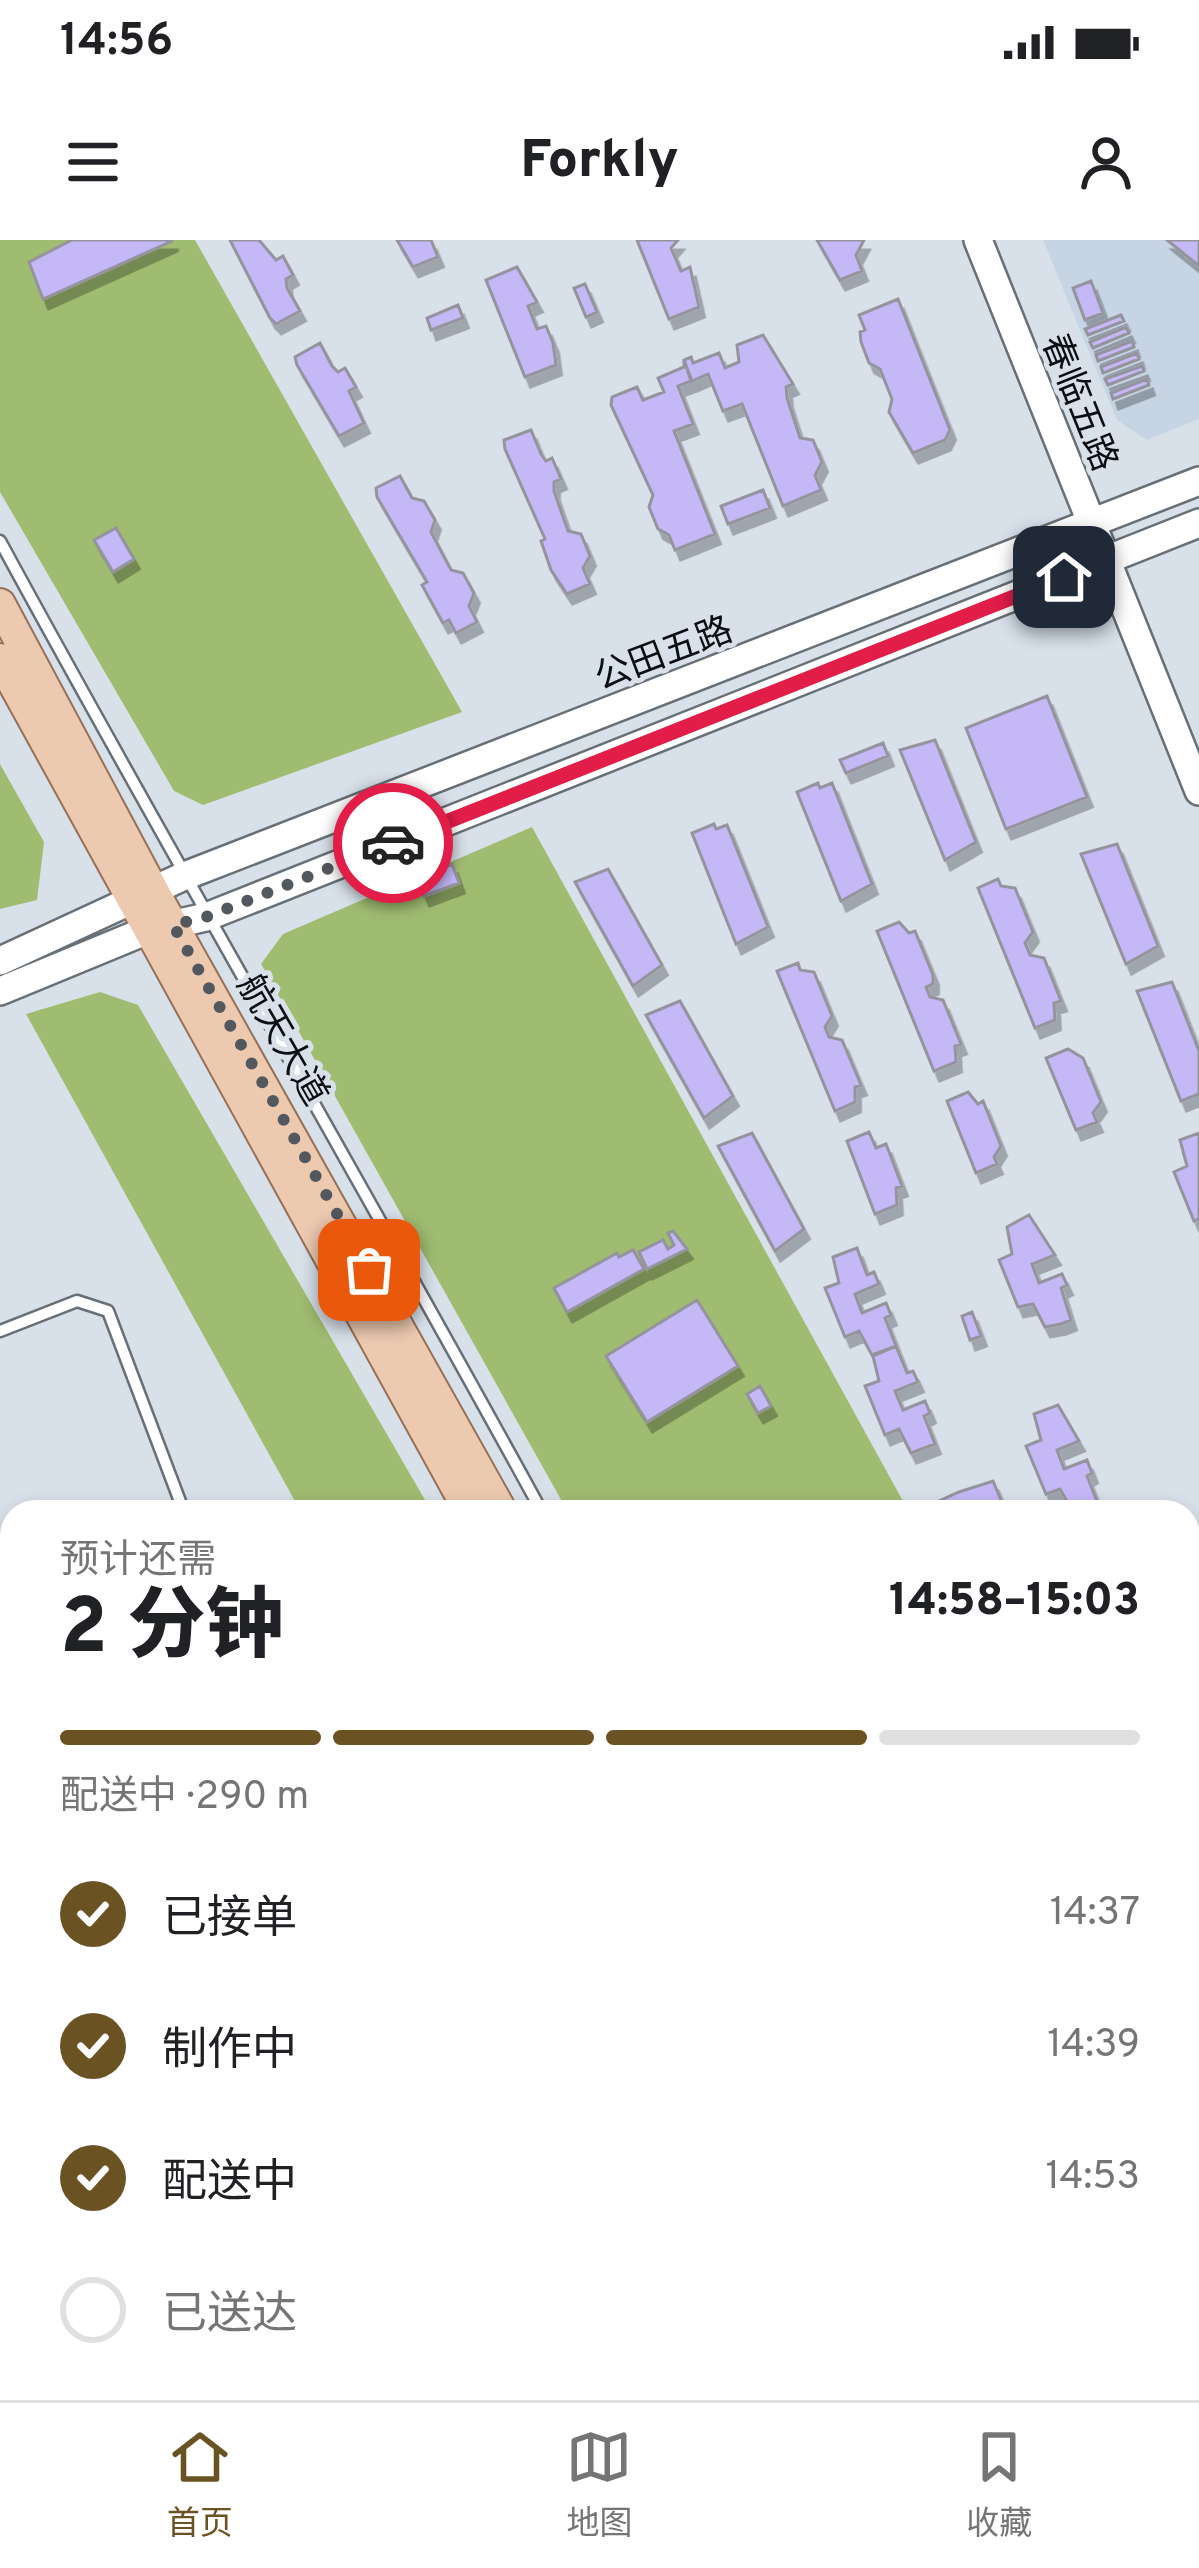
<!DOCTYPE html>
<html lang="zh">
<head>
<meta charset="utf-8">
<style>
  body { margin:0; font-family:Overpass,"Noto Sans SC",sans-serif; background:#f2f2f2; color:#202124; height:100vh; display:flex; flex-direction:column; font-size:45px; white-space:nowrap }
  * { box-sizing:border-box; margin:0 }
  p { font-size:39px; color:#757577 }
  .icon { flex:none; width:66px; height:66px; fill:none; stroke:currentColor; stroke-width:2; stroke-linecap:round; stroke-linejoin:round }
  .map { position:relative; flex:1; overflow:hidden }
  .drawer { position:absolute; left:0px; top:1260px; width:1200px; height:900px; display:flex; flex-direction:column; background:#fff; border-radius:36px 36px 0 0; box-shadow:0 6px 18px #0003 }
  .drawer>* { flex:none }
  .pin { position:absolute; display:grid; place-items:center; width:102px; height:102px; color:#fff; margin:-51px; border-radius:24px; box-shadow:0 6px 18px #0006 }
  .courier { position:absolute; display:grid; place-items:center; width:120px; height:120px; margin:-60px; border:9px solid #e11d48; border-radius:50%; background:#fff; color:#222; box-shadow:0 3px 15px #0007 }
  .overview em { font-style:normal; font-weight:800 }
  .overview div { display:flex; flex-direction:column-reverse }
  .overview { display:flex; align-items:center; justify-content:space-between; height:204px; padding:0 60px }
  h1 { font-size:78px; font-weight:800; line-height:90px }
  .bar { display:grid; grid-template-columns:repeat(4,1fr); gap:18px 12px; align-content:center; height:144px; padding:0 60px }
  .bar i { height:15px; border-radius:9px; background:#e0e0e0 }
  .bar .current { background:#6a5223 }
  .bar p { grid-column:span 4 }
  ol { padding:0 60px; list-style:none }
  li { display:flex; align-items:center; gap:36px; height:132px }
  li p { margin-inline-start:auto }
  li .icon { padding:12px; border-radius:50%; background:#6a5223; color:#fff; stroke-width:4 }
  li:last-child { color:#757577 }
  li i { width:66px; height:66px; border:6px solid #e0e0e0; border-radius:50% }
  .status { display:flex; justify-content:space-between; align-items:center; height:84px; padding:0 60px; background:#fff; direction:ltr }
  .status svg { height:33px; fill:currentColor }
  header { display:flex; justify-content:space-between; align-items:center; height:156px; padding:0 60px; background:#fff; font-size:54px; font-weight:800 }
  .menu { display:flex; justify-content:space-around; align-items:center; height:168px; border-top:3px solid #e0e0e0; background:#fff; font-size:33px; color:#757577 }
  .menu a { display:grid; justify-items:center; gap:6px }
  .menu .current { color:#6a5223 }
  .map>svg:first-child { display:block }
  .built { fill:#c6d4e3 }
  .green { fill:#a0bc71 }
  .building { fill:#c4b8f7; stroke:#95939e; stroke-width:3; filter:url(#shadow) }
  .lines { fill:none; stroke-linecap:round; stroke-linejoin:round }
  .lane-casing { stroke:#676f77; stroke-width:15 }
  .street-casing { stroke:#676f77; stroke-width:26 }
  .secondary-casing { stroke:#676f77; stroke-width:32 }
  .primary-casing { stroke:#967057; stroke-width:34 }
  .highway-casing { stroke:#967057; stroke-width:40 }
  .lane { stroke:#fff; stroke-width:10 }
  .street { stroke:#fff; stroke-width:21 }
  .secondary { stroke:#fff; stroke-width:27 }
  .primary { stroke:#edc9b0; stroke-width:30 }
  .highway { stroke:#e1a57c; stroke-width:36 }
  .done { stroke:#53585e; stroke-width:12; stroke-dasharray:0 21.6 }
  .route { stroke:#e11d48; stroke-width:15 }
  .labels { text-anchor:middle; stroke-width:10; stroke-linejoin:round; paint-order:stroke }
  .street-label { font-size:36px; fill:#0c0f12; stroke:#d8e1ea }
</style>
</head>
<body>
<div class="status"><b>14:56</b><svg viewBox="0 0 49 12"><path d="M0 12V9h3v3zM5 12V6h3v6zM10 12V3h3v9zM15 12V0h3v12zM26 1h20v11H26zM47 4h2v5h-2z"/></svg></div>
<header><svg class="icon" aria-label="menu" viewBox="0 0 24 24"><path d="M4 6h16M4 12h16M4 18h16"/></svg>Forkly<svg class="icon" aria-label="person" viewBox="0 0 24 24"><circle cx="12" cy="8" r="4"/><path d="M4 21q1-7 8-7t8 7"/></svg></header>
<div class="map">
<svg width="1199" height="2160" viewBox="0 0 1199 2160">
  <defs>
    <filter id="shadow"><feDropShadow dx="5.5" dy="10" stdDeviation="0" flood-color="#0004"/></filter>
  </defs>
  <rect width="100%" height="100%" fill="#d8e1ea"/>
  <path class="built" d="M1043 0H1199V179L1147 200 1117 180Z
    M376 2148H758L763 2160H344Z
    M795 2148H1139L1159 2160H800Z"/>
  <path class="green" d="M0 0H195L462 472 203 565 174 551 0 252Z
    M0 524 44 602 37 660 0 669Z
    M532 587 909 1272H568L261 724 283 694Z
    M100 752 138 765 432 1272H301L26 774Z
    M12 1642V2059L0 2064V1646Z"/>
  <path class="building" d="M72 0H172V1L43 59 29 22Z
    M230 0H259L276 20 283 16 293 35 286 39 287 48 300 71 276 84 270 78Z
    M397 0H431L438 17 413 27Z
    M678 0 671 8 681 31 690 27 699 67 669 79 637 0Z
    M817 0H864L856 15 862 31 840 40Z
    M1199 0V26L1167 0Z
    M517 27 537 62 528 66 537 89 546 86 553 103 556 125 525 137 486 40Z
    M1091 41 1103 73 1085 80 1073 48Z
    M585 44 597 72 586 77 574 48Z
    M898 59 950 190 945 200 913 213 889 172 892 159 880 129 869 123 861 102 860 92 865 90 859 75Z
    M458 65 463 78 431 90 427 78Z
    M1121 75 1124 81 1088 95 1085 89Z
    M1126 87 1129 93 1093 108 1090 102Z
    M763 95 793 144 786 147 787 158 800 198 813 200 822 222 815 235 821 250 783 266 742 164 723 171 708 134 692 141 684 120 691 117 693 123 719 113 725 128 739 122 737 105Z
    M1132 101 1134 107 1098 121 1096 115Z
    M320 103 332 126 338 132 345 128 356 147 349 151 364 183 339 196 297 125 295 117Z
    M1137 113 1139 119 1103 133 1101 127Z
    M684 120 691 141 678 146 693 184 674 191 715 294 675 310 669 295 658 289 649 267 653 255 611 165 612 157 637 147 643 160 664 152 658 138 684 127Z
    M1142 126 1144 131 1108 145 1105 139Z
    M1147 139 1149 145 1113 159 1111 153Z
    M531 190 541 214 546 221 552 218 561 239 554 242V251L568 291 581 294 590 316 583 328 590 344 567 354 551 330 541 301 545 299 505 209 504 200Z
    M400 236 412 258 424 261 435 280 431 292 451 330 463 333 474 353 469 366 477 382 456 393 449 380 443 383 422 345 427 342 377 257 376 248Z
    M763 250 770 268 728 284 721 266Z
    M116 288 134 319 113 332 94 300Z
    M1047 456 1087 557 1006 589 966 488Z
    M935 500 976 602 945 620 900 510Z
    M883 503 888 516 846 533 840 520Z
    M818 543 820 548 832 543 872 644 841 661 797 552Z
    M714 584 716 589 727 585 768 687 736 704 692 593Z
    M1117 604 1158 706 1126 724 1081 614Z
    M452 624 459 643 424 656 419 644 432 639 430 633Z
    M608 629 662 725 633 746 575 642Z
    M998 639 1001 646 1015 648 1033 692 1025 703 1030 715 1044 718 1061 761 1054 763 1055 780 1035 788 978 648Z
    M899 682 909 693 915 691 933 735V744L926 747 930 757 943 760 961 804 955 806 956 822 934 831 877 691Z
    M798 723 800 730 814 732 832 776 825 787 829 797 842 800 861 845 855 847V862L835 871 777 731Z
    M1172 742 1199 811V854L1181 861 1137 751Z
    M680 761 733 856 704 878 646 775Z
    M1068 809 1083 818 1101 862 1093 873 1097 882 1076 890 1046 818Z
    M968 852 978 864 983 861 1001 906 994 917 997 924 976 933 947 861Z
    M869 892 876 908 886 904 902 946 896 948 897 965 875 974 847 901Z
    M752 893 804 989 775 1011 718 906Z
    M1199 893V979L1194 981 1174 932 1187 926 1180 900Z
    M1029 975 1055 1015 1032 1024 1039 1043 1062 1034 1067 1045 1061 1048 1071 1080 1061 1084 1045 1087 1033 1064 1018 1067 999 1020 1012 1014 1007 987Z
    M673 991 687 1009 647 1029 639 1012 663 1000 668 1009 674 1005 668 993Z
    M857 1008 867 1035 874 1032 879 1044 855 1054 862 1073 886 1063 891 1075 885 1078 896 1106 872 1115 859 1091 845 1097 825 1048 839 1043 833 1017Z
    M633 1010 644 1029 567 1072 554 1048 617 1013 619 1017Z
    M697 1060 738 1126 647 1182 606 1116Z
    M972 1072 981 1096 970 1100 962 1076Z
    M896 1106 907 1133 913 1131 918 1142 895 1151 903 1170 925 1161 930 1173 924 1176 935 1204 911 1213 899 1189 885 1195 865 1146 879 1141 873 1116Z
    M760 1146 771 1166 758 1173 747 1154Z
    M1058 1165 1079 1201 1057 1210 1064 1229 1087 1220 1092 1233 1087 1236 1101 1272H1073L1060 1249 1046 1254 1026 1206 1041 1200 1034 1174Z
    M993 1241 1006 1272 917 1271 959 1252Z"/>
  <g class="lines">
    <g class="lane-casing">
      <path id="lane" d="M0 301C177 627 364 946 542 1272
        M0 1091 77 1061 108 1071 184 1272
        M0 1548 12 1544"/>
    </g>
    <g class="street-casing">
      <path id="street" d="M1188 2035 1199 2041
        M1188 2144 1199 2150
        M68 2160 91 2148
        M116 2160 147 2148"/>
    </g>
    <g class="secondary-casing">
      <path id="secondary" d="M978 0 1199 551
        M0 721 182 637 1199 241
        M0 751 148 690 206 677 1199 283
        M1188 1467 1199 1465
        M1188 1493 1199 1491
        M1188 1871 1199 1870"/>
    </g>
    <g class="primary-casing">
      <path id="primary" d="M0 364 155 654 502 1272
        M0 419 470 1272
        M1188 2065 1199 2071
        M1188 2112 1199 2118"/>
    </g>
    <g class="highway-casing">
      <path id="highway" d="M1188 1693 1199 1690
        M1188 1726 1199 1723
        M0 2103 12 2097
        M0 2138 12 2132"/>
    </g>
    <use href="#lane" class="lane"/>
    <use href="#street" class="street"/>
    <use href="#secondary" class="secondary"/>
    <use href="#primary" class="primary"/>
    <use href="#highway" class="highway"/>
  </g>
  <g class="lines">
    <path class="done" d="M369 1030 173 685 206 677 393 603"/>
    <path class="route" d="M393 603 1064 337"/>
  </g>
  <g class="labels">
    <g class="street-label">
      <text transform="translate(1081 162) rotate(68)" y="13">春临五路</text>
      <text transform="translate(663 412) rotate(-21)" y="13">公田五路</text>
      <text transform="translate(284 799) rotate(60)" y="13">航天大道</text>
    </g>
  </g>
</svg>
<div class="pin" style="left:369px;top:1030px;background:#ea580c"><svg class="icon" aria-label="bag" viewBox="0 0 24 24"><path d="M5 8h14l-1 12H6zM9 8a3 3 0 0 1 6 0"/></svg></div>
<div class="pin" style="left:1064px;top:337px;background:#1f2937"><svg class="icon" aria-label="home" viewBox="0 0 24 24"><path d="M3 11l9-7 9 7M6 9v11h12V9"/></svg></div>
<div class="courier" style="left:393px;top:603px"><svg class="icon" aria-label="car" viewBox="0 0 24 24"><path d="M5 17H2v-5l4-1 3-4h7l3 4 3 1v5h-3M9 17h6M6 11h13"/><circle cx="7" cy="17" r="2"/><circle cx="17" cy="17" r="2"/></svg></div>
<section class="drawer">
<div class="overview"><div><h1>2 分钟</h1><p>预计还需</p></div><em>14:58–15:03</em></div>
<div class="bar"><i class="current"></i><i class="current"></i><i class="current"></i><i></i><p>配送中 · 290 m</p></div>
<ol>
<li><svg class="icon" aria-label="check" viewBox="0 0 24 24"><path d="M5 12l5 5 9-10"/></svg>已接单<p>14:37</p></li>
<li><svg class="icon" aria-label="check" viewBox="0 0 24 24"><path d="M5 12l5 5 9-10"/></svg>制作中<p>14:39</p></li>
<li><svg class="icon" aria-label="check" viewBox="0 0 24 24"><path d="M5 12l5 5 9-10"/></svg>配送中<p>14:53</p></li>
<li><i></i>已送达</li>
</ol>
</section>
</div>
<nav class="menu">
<a class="current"><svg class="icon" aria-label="home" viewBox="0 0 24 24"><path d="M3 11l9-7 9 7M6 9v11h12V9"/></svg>首页</a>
<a><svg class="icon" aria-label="map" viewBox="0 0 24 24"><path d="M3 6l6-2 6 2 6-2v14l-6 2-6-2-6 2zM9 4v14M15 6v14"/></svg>地图</a>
<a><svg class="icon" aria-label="saved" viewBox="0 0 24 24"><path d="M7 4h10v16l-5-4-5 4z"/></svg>收藏</a>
</nav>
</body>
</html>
